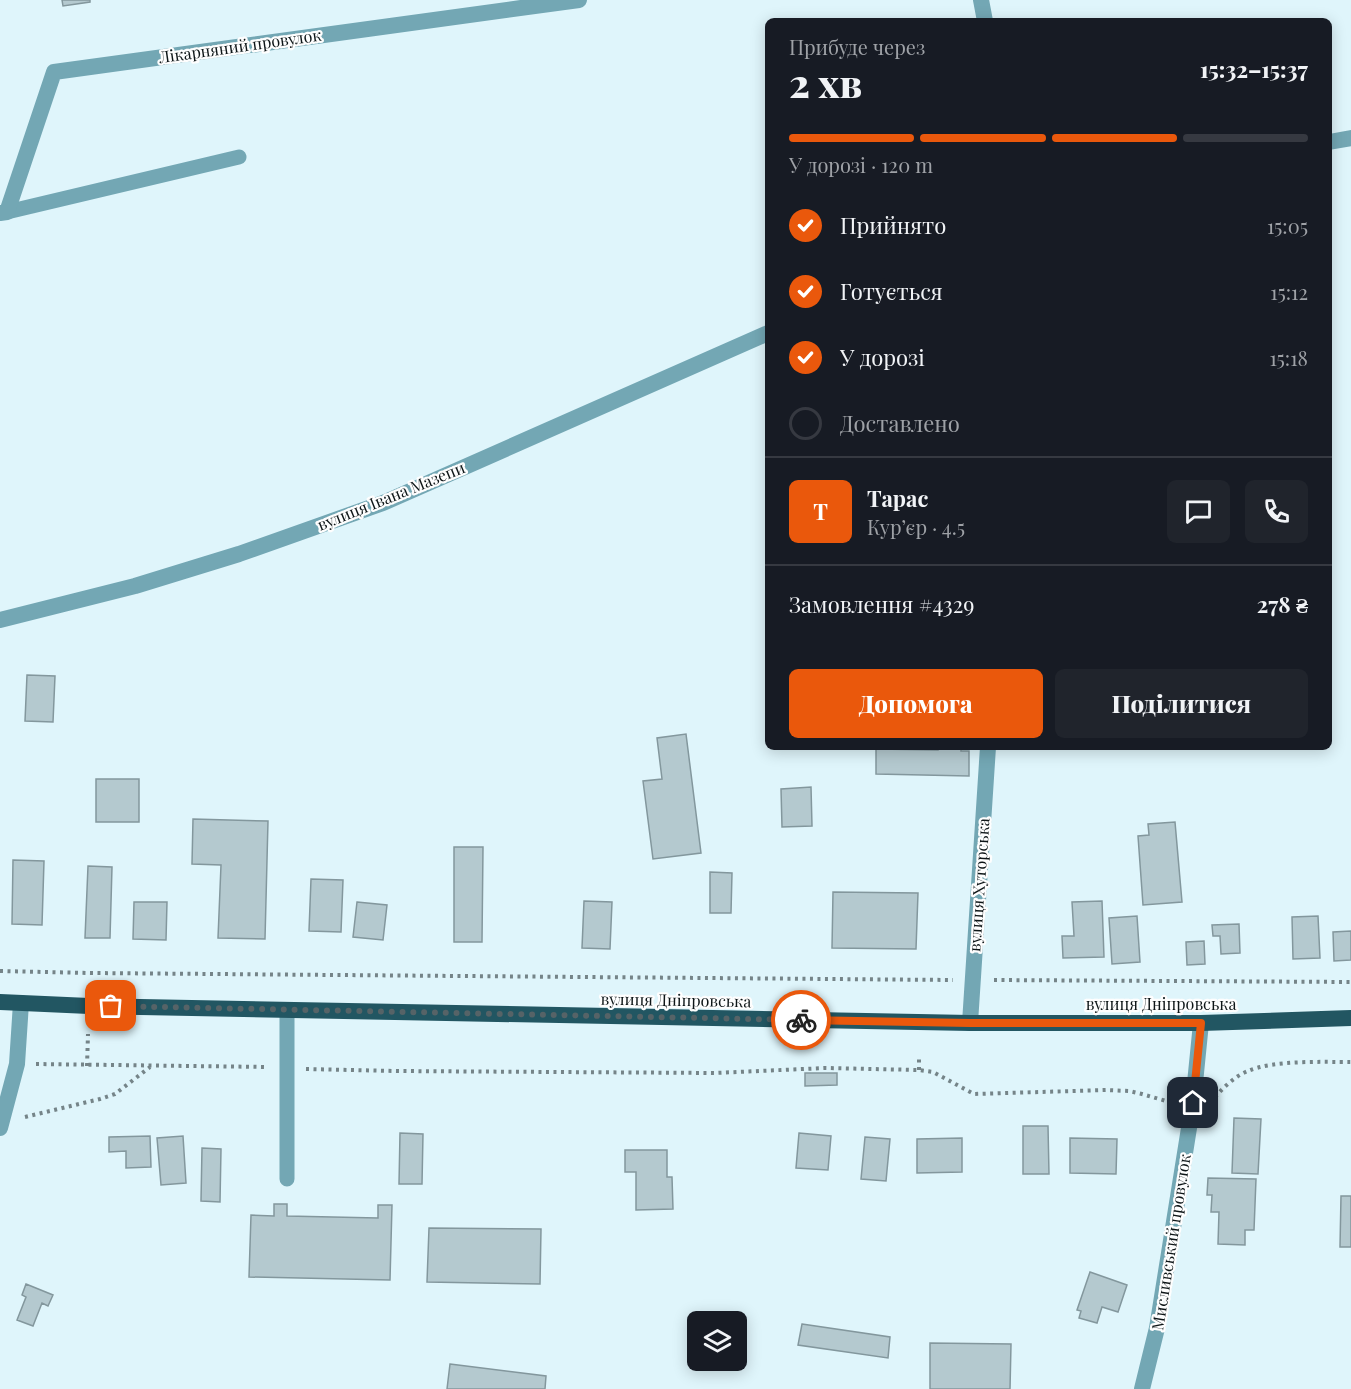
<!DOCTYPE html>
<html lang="uk">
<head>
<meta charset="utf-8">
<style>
  body { margin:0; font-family:"Playfair Display",serif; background:#20242c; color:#f1f3f6; height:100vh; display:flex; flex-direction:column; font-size:22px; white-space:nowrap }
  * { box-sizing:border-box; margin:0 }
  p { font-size:20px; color:#9ea1a6 }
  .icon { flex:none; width:33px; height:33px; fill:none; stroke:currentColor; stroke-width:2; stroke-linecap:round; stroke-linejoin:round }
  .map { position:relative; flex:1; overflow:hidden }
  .details { position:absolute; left:765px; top:18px; width:567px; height:732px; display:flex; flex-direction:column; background:#171b24; border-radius:9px; box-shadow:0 3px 15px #0003 }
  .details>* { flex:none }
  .buttons { position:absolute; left:687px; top:1311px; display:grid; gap:12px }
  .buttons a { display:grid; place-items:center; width:60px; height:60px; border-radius:9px; background:#171b24; box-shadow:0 3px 15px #0003; font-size:30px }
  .pin { position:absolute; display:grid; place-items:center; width:51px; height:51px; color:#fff; margin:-26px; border-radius:12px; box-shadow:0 3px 9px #0006 }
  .courier { position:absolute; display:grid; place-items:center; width:60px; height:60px; margin:-30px; border:4px solid #ea580c; border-radius:50%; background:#fff; color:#222; box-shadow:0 2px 8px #0007 }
  .summary em { font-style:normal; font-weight:800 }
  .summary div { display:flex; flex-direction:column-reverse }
  .summary { display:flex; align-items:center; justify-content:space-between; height:102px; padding:0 24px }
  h1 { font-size:39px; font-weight:800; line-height:45px }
  .bar { display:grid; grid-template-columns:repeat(4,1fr); gap:9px 6px; align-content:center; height:72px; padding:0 24px }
  .bar i { height:8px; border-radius:4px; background:#363941 }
  .bar .current { background:#ea580c }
  .bar p { grid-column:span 4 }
  .line { display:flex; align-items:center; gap:15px; padding:0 24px; border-top:2px solid #363941 }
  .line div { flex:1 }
  .round { display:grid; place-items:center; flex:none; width:63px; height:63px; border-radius:9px; background:#20242c }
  ol { padding:0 24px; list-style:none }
  li { display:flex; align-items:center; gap:18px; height:66px }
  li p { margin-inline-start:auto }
  li .icon { padding:6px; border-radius:50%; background:#ea580c; color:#fff; stroke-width:4 }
  li:last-child { color:#9ea1a6 }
  li i { width:33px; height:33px; border:3px solid #363941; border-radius:50% }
  .action { display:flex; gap:12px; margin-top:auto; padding:12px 24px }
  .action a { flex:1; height:69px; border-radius:9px; background:#ea580c; color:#fff; font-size:24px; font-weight:800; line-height:69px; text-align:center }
  .action a+a { background:#20242c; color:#f1f3f6 }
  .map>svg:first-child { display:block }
  .building { fill:#b4c9cf; stroke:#83979d; stroke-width:1.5 }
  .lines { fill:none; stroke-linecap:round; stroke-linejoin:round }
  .path { stroke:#758488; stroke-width:4; stroke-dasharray:3 4.5; stroke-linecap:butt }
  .service { stroke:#73a7b4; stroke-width:15 }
  .minor { stroke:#73a7b4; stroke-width:16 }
  .trunk { stroke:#225662; stroke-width:16 }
  .done { stroke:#566367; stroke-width:6; stroke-dasharray:0 10.8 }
  .route { stroke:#ea580c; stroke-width:8 }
  .labels { text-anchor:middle; stroke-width:4.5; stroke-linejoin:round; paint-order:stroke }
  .street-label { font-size:16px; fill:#0d1517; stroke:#fefefe }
</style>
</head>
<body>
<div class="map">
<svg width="1351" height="1389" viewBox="0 0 1351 1389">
  <rect width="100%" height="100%" fill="#dff5fb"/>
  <path class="building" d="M62 0H90V2L63 6Z
    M27 675 55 676 53 722 25 721Z
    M686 734 701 853 653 859 643 781 662 779 657 738Z
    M938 747H961V751H969V776L876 774V749L938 750Z
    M96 779H139V822H96Z
    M811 787 812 826 782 827 781 789Z
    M193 819 268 821 265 939 218 938 221 865 192 864Z
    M1175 822 1182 902 1143 905 1138 836 1149 835 1148 824Z
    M454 847H483L482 942H454Z
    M13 860 44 861 42 925 12 924Z
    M88 866 112 867 110 938H85Z
    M710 872 732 873 731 913H710Z
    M311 879 343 880 341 932 309 931Z
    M833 892 918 893 916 949 832 948Z
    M584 901 612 902 610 949 582 948Z
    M1102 901 1104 957 1063 958 1062 936H1074L1072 902Z
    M134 902H167L166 940 133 939Z
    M357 902 387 905 383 940 353 937Z
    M1137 916 1140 962 1112 964 1109 918Z
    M1318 916 1320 958 1293 959 1292 917Z
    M1239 924 1240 953 1221 954 1220 936H1213L1212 925Z
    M1351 931V960L1334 961 1333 932Z
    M1204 941 1205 964 1187 965 1186 942Z
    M805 1073H837V1085L805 1086Z
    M1234 1118 1261 1119 1258 1174 1232 1173Z
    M1023 1126H1048L1049 1174H1023Z
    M400 1133 423 1134 422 1184H399Z
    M799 1133 831 1136 828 1170 796 1168Z
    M150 1136 151 1167 126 1168V1151L109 1152V1137Z
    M183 1136 186 1183 161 1185 157 1138Z
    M865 1137 890 1139 886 1181 861 1179Z
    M962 1138V1172L917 1173V1139Z
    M1070 1138 1117 1139 1116 1174 1070 1173Z
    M202 1148 221 1149 220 1202 201 1201Z
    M625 1150H667V1177H672L673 1209 636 1210V1172H625Z
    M1208 1178 1256 1179 1254 1230H1245V1245L1218 1244 1219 1212H1211L1212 1195H1207Z
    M1341 1196H1351V1247H1340Z
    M274 1204H287V1216L378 1218V1205H392L390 1280 249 1277 251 1215 274 1216Z
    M429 1228 541 1229 540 1284 427 1282Z
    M1090 1272 1127 1285 1118 1312 1102 1307 1097 1323 1079 1318 1081 1311 1077 1310Z
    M26 1284 53 1295 48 1306 42 1303 33 1326 17 1320 26 1297 22 1295Z
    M802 1324 890 1337 888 1358 798 1345Z
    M930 1343 1011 1344 1010 1389H930Z
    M450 1364 546 1376 545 1389H447Z"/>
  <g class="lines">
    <path class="path" d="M0 971 91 973 953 980
      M994 980 1351 982
      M36 1064 268 1067
      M87 1066 88 1034
      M306 1069 396 1071 714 1073 826 1068 919 1070 933 1072 974 1094 1106 1090 1129 1091 1142 1094 1173 1103
      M919 1070V1058
      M1215 1097C1224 1087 1235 1076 1248 1071 1273 1060 1323 1062 1351 1062
      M25 1117 100 1099 115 1094 150 1067"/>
    <path class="service" d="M7 212 239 157
      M287 1179V1010"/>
    <path class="minor" d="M981 0 985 21
      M1329 142 1351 138
      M0 213 7 212 54 72 579 0
      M0 620 135 586 239 554 383 503 768 333
      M970 1023 988 747
      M0 1128 17 1064 21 1003
      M1142 1389 1157 1328 1193 1103 1201 1023"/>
    <path class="trunk" d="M0 1002 89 1006 970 1023H1201L1351 1018"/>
  </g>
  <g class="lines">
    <path class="done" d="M111 1006 801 1020"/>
    <path class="route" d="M801 1020 970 1023H1201L1193 1103"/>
  </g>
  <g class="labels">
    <g class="street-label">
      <text transform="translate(240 46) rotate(-8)" y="6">Лікарняний провулок</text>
      <text transform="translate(391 496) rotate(-22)" y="6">вулиця Івана Мазепи</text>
      <text transform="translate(979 885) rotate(-86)" y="6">вулиця Хуторська</text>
      <text transform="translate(676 1000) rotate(1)" y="6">вулиця Дніпровська</text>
      <text x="1161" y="1010">вулиця Дніпровська</text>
      <text transform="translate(1171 1242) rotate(-81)" y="6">Мисливський провулок</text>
    </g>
  </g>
</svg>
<div class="buttons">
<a><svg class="icon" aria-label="layers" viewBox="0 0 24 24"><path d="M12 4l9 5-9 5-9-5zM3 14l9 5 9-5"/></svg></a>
</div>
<div class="pin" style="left:111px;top:1006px;background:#ea580c"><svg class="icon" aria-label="bag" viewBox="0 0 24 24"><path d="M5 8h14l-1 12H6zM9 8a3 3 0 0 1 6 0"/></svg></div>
<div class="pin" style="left:1193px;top:1103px;background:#1f2937"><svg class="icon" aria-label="home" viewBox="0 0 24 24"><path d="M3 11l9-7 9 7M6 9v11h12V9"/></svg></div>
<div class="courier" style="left:801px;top:1020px"><svg class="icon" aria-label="bike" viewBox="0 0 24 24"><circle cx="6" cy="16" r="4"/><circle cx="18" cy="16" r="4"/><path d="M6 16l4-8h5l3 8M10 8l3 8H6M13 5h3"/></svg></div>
<section class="details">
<div class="summary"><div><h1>2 хв</h1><p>Прибуде через</p></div><em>15:32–15:37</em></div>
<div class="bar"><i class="current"></i><i class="current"></i><i class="current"></i><i></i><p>У дорозі · 120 m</p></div>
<ol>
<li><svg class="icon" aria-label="check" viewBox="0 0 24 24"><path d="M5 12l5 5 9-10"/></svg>Прийнято<p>15:05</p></li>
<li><svg class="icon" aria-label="check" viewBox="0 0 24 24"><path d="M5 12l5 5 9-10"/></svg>Готується<p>15:12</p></li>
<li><svg class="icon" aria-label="check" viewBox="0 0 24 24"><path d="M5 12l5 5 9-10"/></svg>У дорозі<p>15:18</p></li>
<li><i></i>Доставлено</li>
</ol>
<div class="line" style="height:108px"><b class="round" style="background:#ea580c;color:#fff">Т</b><div><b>Тарас</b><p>Кур’єр · 4.5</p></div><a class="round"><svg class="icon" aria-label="chat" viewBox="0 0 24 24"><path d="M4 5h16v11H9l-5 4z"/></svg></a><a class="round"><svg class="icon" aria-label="phone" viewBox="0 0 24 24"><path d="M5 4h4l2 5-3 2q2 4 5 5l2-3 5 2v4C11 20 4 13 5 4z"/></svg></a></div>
<div class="line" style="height:78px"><div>Замовлення #4329</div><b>278 ₴</b></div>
<div class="action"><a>Допомога</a><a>Поділитися</a></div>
</section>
</div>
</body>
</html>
